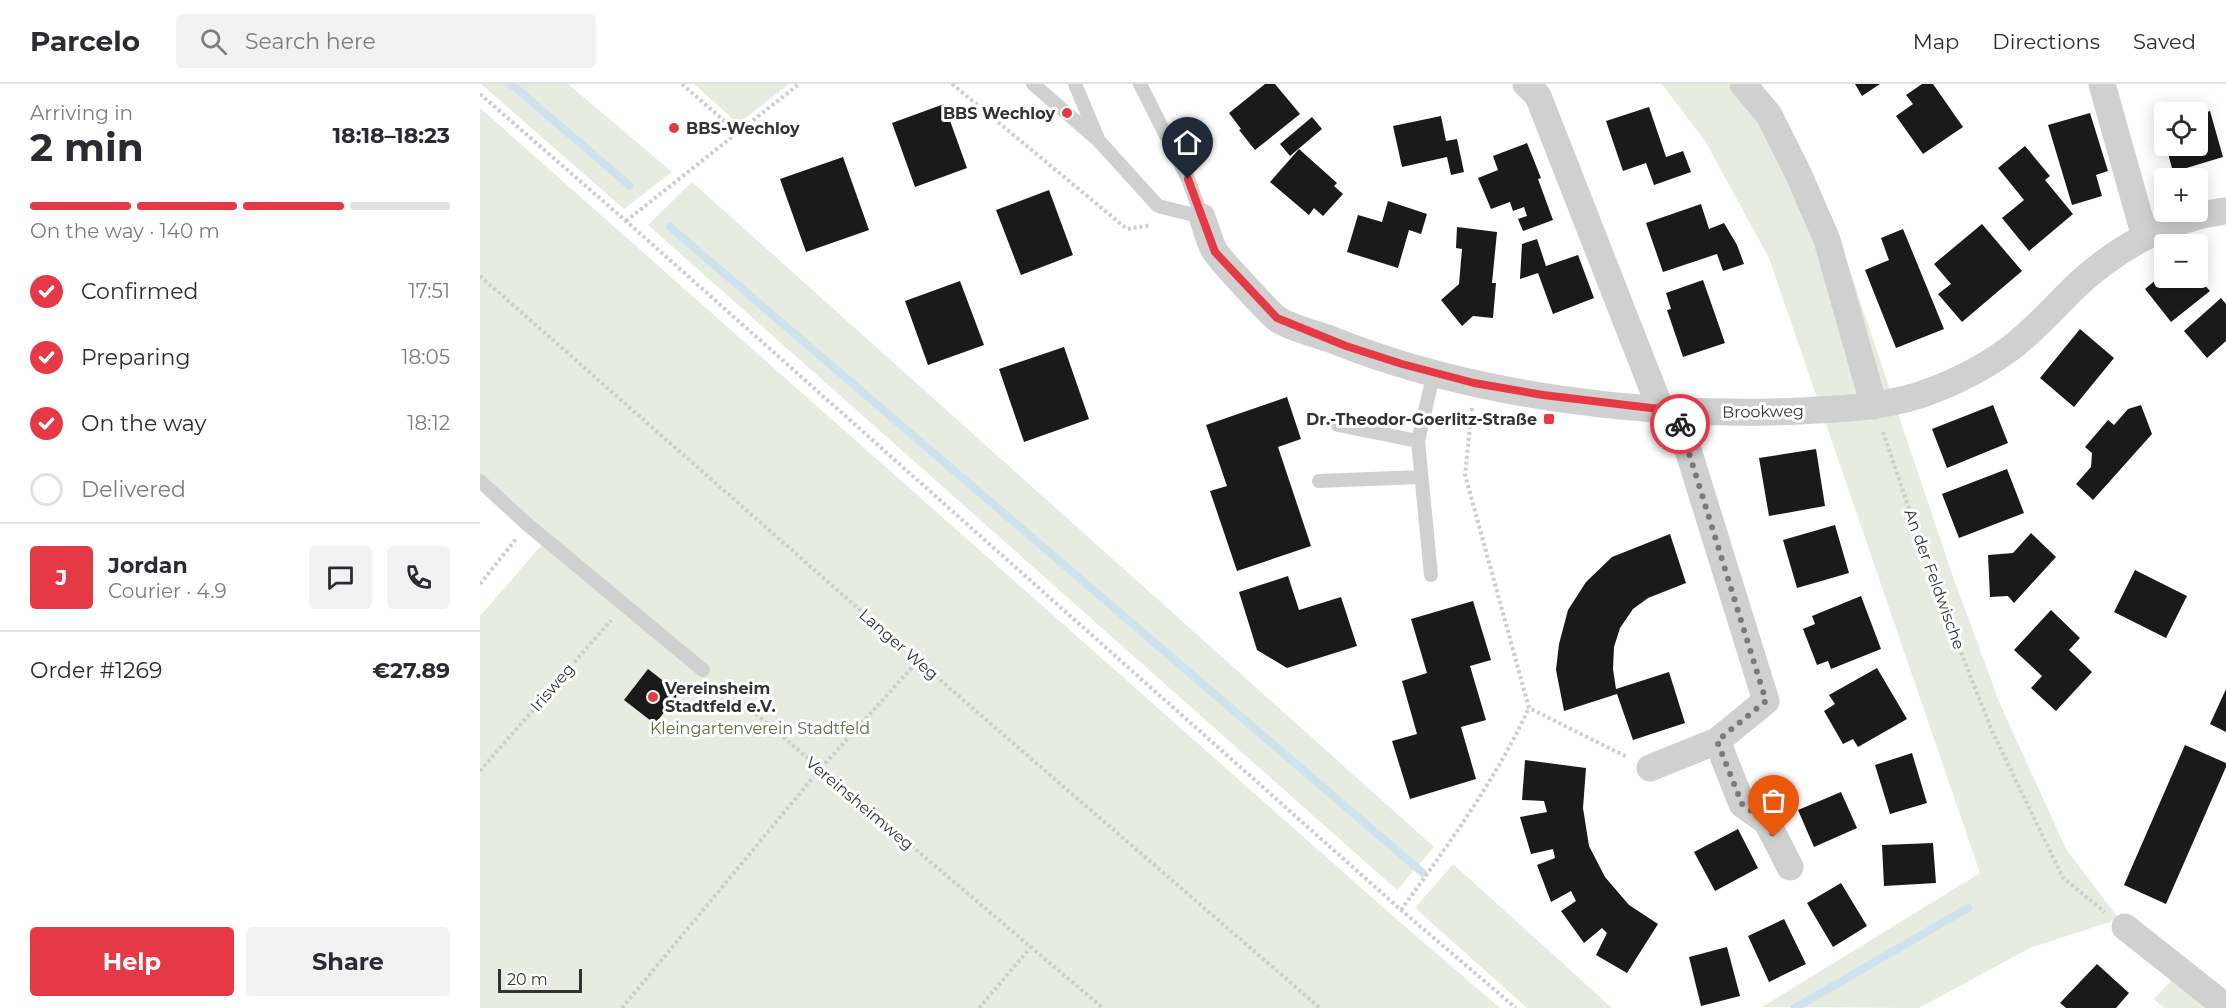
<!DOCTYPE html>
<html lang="en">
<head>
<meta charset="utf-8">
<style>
  body { margin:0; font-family:Montserrat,sans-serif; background:#f2f2f3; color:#2b2b33; height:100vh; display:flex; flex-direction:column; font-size:22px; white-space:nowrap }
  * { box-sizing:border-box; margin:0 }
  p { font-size:20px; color:#7c7c81 }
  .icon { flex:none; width:33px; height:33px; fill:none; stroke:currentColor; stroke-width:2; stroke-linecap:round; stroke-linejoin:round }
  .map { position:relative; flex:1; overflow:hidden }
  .drawer { display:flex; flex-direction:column; background:#fff; width:480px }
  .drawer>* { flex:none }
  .fabs { position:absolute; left:1674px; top:18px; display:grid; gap:12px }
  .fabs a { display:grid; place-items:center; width:54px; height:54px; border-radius:6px; background:#fff; box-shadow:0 3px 15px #0003; font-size:30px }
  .scale { position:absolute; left:18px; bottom:15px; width:84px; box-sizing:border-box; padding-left:6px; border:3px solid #333; border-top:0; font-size:16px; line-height:21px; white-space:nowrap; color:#333; -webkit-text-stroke:4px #fff; paint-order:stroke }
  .pin { position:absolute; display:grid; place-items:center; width:51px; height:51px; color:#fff; margin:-62px -26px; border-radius:50% 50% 50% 0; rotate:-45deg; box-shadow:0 0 6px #0007 }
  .pin .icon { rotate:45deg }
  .courier { position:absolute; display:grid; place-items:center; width:60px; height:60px; margin:-30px; border:4px solid #e63946; border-radius:50%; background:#fff; color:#222; box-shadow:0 2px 8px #0007 }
  .summary em { font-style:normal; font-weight:700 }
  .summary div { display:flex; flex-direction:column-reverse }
  .summary { display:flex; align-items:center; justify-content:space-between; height:102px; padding:0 30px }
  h1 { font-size:39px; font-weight:700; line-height:45px }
  .bar { display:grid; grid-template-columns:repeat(4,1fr); gap:9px 6px; align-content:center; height:72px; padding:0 30px }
  .bar i { height:8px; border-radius:4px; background:#e1e1e2 }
  .bar .current { background:#e63946 }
  .bar p { grid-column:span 4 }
  .line { display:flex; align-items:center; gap:15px; padding:0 30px; border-top:2px solid #e1e1e2 }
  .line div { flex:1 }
  .round { display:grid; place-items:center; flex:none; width:63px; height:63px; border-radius:6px; background:#f2f2f3 }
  ol { padding:0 30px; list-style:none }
  li { display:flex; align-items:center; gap:18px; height:66px }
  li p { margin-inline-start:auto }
  li .icon { padding:6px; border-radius:50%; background:#e63946; color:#fff; stroke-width:4 }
  li:last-child { color:#7c7c81 }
  li i { width:33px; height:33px; border:3px solid #e1e1e2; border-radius:50% }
  .cta { display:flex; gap:12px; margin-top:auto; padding:12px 30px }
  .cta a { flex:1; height:69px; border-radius:6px; background:#e63946; color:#fff; font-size:24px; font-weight:700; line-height:69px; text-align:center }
  .cta a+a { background:#f2f2f3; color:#2b2b33 }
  header { display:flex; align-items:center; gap:36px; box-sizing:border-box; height:84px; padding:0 30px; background:#fff; border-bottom:2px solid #e1e1e2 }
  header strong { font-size:28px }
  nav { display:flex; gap:33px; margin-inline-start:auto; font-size:21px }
  .search { width:420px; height:54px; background:#f2f2f3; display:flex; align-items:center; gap:15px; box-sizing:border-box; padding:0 21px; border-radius:6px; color:#7c7c81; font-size:22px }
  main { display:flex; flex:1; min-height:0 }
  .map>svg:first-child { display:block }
  .green { fill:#e6ecdf }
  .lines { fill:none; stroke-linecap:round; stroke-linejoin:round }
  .stream { stroke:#cfe2ee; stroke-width:8 }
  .building { fill:#1a1a1a }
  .path { stroke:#cdcdcd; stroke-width:4; stroke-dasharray:3 3; stroke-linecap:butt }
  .service { stroke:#d0d0d0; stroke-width:14 }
  .minor { stroke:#d0d0d0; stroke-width:27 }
  .done { stroke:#7a7a7a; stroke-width:6; stroke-dasharray:0 10.8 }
  .route { stroke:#e63946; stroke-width:8 }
  .poi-dot { fill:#e63946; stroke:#fff; stroke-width:2 }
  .labels { text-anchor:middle; stroke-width:6; stroke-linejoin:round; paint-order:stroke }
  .poi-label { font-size:16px; font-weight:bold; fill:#333; stroke:#fff; text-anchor:end }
  .street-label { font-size:16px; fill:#333; stroke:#fff }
  .park-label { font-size:16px; fill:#56703f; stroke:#fff }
</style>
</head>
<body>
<header>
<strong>Parcelo</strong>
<div class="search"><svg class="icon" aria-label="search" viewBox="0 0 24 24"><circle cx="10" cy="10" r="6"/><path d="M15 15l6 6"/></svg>Search here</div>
<nav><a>Map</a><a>Directions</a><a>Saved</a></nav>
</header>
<main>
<section class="drawer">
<div class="summary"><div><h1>2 min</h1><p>Arriving in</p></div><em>18:18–18:23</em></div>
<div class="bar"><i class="current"></i><i class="current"></i><i class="current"></i><i></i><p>On the way · 140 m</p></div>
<ol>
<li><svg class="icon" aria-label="check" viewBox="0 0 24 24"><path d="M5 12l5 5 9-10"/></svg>Confirmed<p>17:51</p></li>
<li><svg class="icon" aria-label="check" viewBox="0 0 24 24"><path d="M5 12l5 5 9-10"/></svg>Preparing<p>18:05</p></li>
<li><svg class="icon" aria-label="check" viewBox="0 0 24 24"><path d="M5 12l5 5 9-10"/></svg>On the way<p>18:12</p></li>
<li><i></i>Delivered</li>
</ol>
<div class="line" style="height:108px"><b class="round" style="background:#e63946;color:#fff">J</b><div><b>Jordan</b><p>Courier · 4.9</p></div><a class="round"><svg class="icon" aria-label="chat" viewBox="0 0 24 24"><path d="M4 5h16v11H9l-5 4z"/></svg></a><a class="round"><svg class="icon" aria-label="phone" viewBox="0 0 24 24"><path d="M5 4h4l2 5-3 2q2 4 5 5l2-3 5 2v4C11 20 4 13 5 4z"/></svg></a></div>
<div class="line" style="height:78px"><div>Order #1269</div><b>€27.89</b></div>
<div class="cta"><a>Help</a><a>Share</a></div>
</section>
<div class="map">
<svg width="1746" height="924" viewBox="0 0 1746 924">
  <rect width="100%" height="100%" fill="#fff"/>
  <path class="green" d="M1 0H88L192 88 144 125Z
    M214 0H309L258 40Z
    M1182 0H1275L1288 17 1352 133 1472 490 1520 620 1586 765 1639 835 1550 864 1439 924 1282 923 1500 789 1289 174 1225 57Z
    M0 24 914 833 1020 924H0V532L66 456 0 396Z
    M212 98 954 763 917 806 168 141Z
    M973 780 1132 924H1047L935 824Z
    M1700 887 1746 924H1684L1674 915Z"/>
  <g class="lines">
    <path class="stream" d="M31 0 150 102
      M190 143 943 789
      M1315 924 1488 824"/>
  </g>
  <path class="building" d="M785 0H795L820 30 775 66 759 46 761 45 749 29Z
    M1375 0H1400L1382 12Z
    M1442 0H1453L1483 43 1443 70 1416 32 1433 20 1426 11Z
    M464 20 487 84 435 103 412 39Z
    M1169 23 1186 73 1203 67 1211 88 1174 101 1166 79 1143 87 1126 37Z
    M1730 27 1743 73 1693 88 1686 62H1718V31Z
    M1610 29 1628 87 1616 91 1622 112 1592 121 1568 41Z
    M961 32 966 57 977 55 984 88 971 91 967 73 922 83 913 42Z
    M832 33 842 45 810 72 800 60Z
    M1047 59 1061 94 1058 95 1073 136 1043 147 1038 135 1047 132 1044 123 1033 127 1030 118 1011 125 998 94 1018 86 1013 72Z
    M1545 62 1570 92 1565 96 1593 130 1549 167 1522 134 1544 116 1518 84Z
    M819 65 857 99 854 102 863 110 843 132 834 124 829 131 790 98Z
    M363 73 389 146 326 168 300 95Z
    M569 106 593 171 541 191 516 126Z
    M908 117 947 130 941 150 929 146 918 184 867 168 878 131 902 138Z
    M1221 120 1229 145 1244 139 1257 161 1264 180 1243 187 1237 170 1183 188 1166 139Z
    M1502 140 1542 187 1482 238 1458 210 1471 200 1454 180Z
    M977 143 1017 148 1012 199H1016L1013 234 993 232 982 242 961 216 979 200 982 165 976 164Z
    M1423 145 1464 245 1416 264 1385 186 1409 176 1401 154Z
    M1057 155 1066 182 1098 171 1114 214 1073 230 1058 189 1040 195 1042 160Z
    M1684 189V194H1718L1730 207 1691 238 1665 205Z
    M1223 196 1245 259 1203 273 1187 226 1191 225 1186 209Z
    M480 197 504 261 448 281 425 217Z
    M1741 214 1746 220V257L1727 274 1704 247Z
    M1600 245 1634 274 1594 323 1560 294Z
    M584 263 609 335 544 358 519 285Z
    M807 313 821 355 798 363 831 462 757 487 730 407 747 402 726 341Z
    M1513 321 1528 359 1467 384 1452 345Z
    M1661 321 1672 350 1613 416 1596 400 1611 383 1612 369 1605 363 1628 336 1634 341 1648 325Z
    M1336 365 1345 422 1289 432 1279 374Z
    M1527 385 1544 429 1479 454 1462 410Z
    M1355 441 1369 489 1317 504 1303 456Z
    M1551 449 1576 473 1534 519 1528 512 1510 513 1508 471 1533 469Z
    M1190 450 1206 499 1168 514 1153 525 1140 544 1134 563 1133 585 1136 605 1189 588 1205 639 1153 656 1137 610 1084 627 1076 586 1079 560 1088 526 1106 498 1132 473Z
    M1655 486 1707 512 1686 554 1634 528Z
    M808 492 819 526 861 513 877 562 807 584 777 566 759 508Z
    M1381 512 1401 565 1351 585 1348 577 1337 581 1323 545 1335 540 1332 532Z
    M993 517 1011 576 990 582 1006 636 981 643 996 695 930 715 912 657 937 650 922 597 947 589 931 535Z
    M1571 526 1600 554 1589 566 1612 588 1576 627 1551 604 1562 592 1534 566Z
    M1397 584 1427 635 1378 663 1373 655 1363 660 1344 627 1355 620 1349 611Z
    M168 585 199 609 175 640 144 616Z
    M1746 605V648L1730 640Z
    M1705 661 1746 679V683L1686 820 1644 801Z
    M1432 669 1447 719 1410 730 1395 681Z
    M1045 676 1106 684 1103 724 1109 762 1125 793 1149 821 1178 840 1147 889 1116 871 1127 849 1122 844 1104 859 1081 827 1096 817 1091 807 1071 818 1057 781 1075 774 1073 765 1051 770 1040 733 1067 728 1064 717 1042 716Z
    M1361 708 1377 744 1334 763 1318 726Z
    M1258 745 1278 784 1235 807 1214 768Z
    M1453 759 1456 799 1404 802 1402 761Z
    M1361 799 1387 842 1353 863 1327 819Z
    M1304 835 1326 880 1289 898 1268 852Z
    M1247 863 1260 912 1221 922 1209 873Z
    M1617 880 1649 909 1636 924H1586L1580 919Z"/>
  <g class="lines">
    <path class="path" d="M202 0 257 48
      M472 0 647 145 671 141
      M0 10 146 137 921 826 1036 924
      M146 137 319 0
      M0 192 438 577 840 924
      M992 324 985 391 1049 624 1147 673
      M1403 348 1458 510 1512 647 1583 794 1625 828
      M0 500 36 455
      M239 599 623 924
      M0 687 131 536
      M921 826C968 761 1015 697 1049 624
      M142 924 340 685 438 577
      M499 924 551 863"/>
    <path class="service" d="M553 0 619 57 595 0
      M660 0 708 95 722 133
      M619 57 678 122 722 133
      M858 341 938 357 954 288
      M938 357 951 491
      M0 397 48 441 223 586
      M839 397 941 393"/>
    <path class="minor" d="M1046 0 1058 12 1181 326
      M1263 0 1289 31 1318 89 1347 156 1394 322
      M1622 0 1665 153
      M722 133C726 144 729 156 734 166 738 174 788 227 796 234 810 244 833 249 850 255 990 312 1169 334 1320 327 1366 325 1413 323 1456 305 1484 294 1512 279 1536 260 1557 243 1575 223 1594 204 1635 165 1689 134 1746 127
      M1237 657 1262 720 1287 738 1310 783
      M1170 684 1237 657 1286 617 1196 327
      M1645 843 1746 923"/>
  </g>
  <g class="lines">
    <path class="done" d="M1200 340 1286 617 1237 657 1262 720 1287 738 1294 753"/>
    <path class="route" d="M708 95 735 168 797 234 866 262 922 280 994 299 1063 311 1196 327 1200 340"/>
  </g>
  <g class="poi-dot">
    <circle cx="587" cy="29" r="6"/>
    <circle cx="194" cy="44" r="6"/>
    <rect x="1063" y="329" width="12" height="12" rx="3"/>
    <circle cx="173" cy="613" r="6"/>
  </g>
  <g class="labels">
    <g class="poi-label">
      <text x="575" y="35">BBS Wechloy</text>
      <text x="206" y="50" text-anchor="start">BBS-Wechloy</text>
      <text x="1057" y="341">Dr.-Theodor-Goerlitz-Straße</text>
      <text x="185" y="610" text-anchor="start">Vereinsheim<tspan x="185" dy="18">Stadtfeld e.V.</tspan></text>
    </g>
    <g class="street-label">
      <text transform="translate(1283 327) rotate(-1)" y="6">Brookweg</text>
      <text transform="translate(1455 495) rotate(70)" y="6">An der Feldwische</text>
      <text transform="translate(419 560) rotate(41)" y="6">Langer Weg</text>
      <text transform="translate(72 603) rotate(-49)" y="6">Irisweg</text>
      <text transform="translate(380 719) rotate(40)" y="6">Vereinsheimweg</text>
    </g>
    <g class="park-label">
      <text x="280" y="650">Kleingartenverein Stadtfeld</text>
    </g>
  </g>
</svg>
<div class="fabs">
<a><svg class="icon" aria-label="locate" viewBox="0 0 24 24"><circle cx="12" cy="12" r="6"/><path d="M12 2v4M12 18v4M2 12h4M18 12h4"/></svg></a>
<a>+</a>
<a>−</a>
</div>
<div class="scale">20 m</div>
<div class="pin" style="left:1294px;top:753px;background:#ea580c"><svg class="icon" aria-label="bag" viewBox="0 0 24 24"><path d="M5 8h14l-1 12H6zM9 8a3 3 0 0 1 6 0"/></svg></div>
<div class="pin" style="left:708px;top:95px;background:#1f2937"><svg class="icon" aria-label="home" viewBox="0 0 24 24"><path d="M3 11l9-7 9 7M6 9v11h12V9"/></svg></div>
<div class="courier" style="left:1200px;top:340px"><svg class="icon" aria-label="bike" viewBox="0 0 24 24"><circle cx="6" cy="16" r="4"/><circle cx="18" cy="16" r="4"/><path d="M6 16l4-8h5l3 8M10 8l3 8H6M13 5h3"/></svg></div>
</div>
</main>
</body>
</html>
